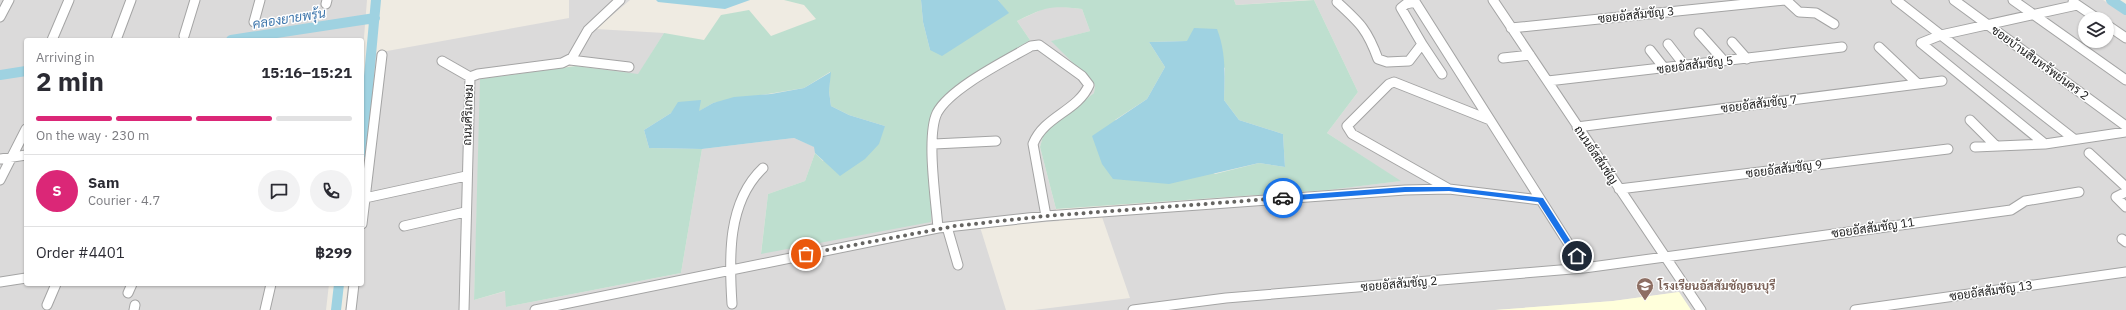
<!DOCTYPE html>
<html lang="en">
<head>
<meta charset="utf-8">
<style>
  body { margin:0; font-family:"IBM Plex Sans",Sarabun,sans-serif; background:#f2f2f3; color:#2b2b33; height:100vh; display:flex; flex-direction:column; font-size:15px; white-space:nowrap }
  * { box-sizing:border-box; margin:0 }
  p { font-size:13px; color:#7c7c81 }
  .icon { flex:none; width:22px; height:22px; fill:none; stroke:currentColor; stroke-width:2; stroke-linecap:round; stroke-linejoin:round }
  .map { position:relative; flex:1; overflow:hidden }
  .sheet { position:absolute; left:24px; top:38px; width:340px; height:248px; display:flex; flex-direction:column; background:#fff; border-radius:4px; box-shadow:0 1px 3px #0004 }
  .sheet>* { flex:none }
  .buttons { position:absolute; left:2078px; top:12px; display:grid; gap:8px }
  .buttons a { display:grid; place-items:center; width:36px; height:36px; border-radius:50%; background:#fff; box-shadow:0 1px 3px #0004; font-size:20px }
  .pin { position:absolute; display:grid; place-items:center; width:34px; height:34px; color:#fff; margin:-17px; border:2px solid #fff; border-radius:50%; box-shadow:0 1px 4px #0007 }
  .courier { position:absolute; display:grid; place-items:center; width:40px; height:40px; margin:-20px; border:3px solid #1a73e8; border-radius:50%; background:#fff; color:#222; box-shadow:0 1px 5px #0007 }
  .head em { font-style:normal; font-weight:800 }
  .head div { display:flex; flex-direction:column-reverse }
  .head { display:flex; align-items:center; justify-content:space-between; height:68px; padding:0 12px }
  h1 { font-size:26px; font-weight:800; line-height:30px }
  .bar { display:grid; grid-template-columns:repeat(4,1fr); gap:6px 4px; align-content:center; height:48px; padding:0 12px }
  .bar i { height:5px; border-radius:3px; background:#e1e1e2 }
  .bar .on { background:#db2777 }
  .bar p { grid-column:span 4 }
  .line { display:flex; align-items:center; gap:10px; padding:0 12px; border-top:1px solid #e1e1e2 }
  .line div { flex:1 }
  .round { display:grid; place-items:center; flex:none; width:42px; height:42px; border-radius:21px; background:#f2f2f3 }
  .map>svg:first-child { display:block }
  .residential { fill:#dbdada; fill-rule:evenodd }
  .education { fill:#ffffdb }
  .wetland { fill:#bedfcf; fill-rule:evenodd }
  .water { fill:#9fd2e1 }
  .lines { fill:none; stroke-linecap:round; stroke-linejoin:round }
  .canal { stroke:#9fd2e1; stroke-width:10 }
  .minor-casing { stroke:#a4a4a4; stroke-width:11 }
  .minor { stroke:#fff; stroke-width:9 }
  .route { fill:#1a73e8 }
  .done { stroke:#666562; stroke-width:4; stroke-dasharray:0 7.2 }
  .labels { text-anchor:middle; stroke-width:3; stroke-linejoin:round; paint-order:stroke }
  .street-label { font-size:12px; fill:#1d1d1d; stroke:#fff }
  .education-label { font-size:12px; font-weight:bold; fill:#785e54; stroke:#fff; text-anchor:start }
  .water-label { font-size:13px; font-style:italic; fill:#4077ac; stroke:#fff }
</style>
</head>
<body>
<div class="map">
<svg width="2126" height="310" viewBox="0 0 2126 310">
  <rect width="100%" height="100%" fill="#efebe2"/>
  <path class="residential" d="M0 0H367L362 62V40H26V284H329L326 310H0Z
    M569 0H630L596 29 664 33 638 75 570 65 481 80 474 300 506 291V307L681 273 702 149 794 138 815 147V153L805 181 768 194 761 253 932 113 945 96 1030 40 1017 21 1043 9 1055 6 1082 9 1090 31 1052 41 1095 85 1094 93 1044 132 1040 147 1059 221 980 227 1006 310H345L348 284H362V170L376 53 569 18Z
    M1234 0H1306L1236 5Z
    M1314 0H2103L2126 15V310H1691L1679 292 1613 301 1495 310H1034L1130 298 1102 217 1400 181 1327 133 1358 92ZM2085 19H2107V41H2085Z"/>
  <path class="education" d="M1679 292 1691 310H1495L1613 301Z"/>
  <path class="wetland" d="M784 0H921L923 22 930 50 1008 13 998 0H1234L1236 5 1314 0 1358 92 1327 133 1401 181 1328 190 1056 209 1040 147 1044 132 1094 93 1095 85 1051 41 1090 31 1082 9C1049 5 1046 7 1017 21L1030 40 945 96 933 113 931 222 761 254 768 194 805 181 815 153 823 161 885 126 849 115 831 106 829 91 830 72 804 88 713 103 698 112 700 101 671 113 644 130 649 148 702 149 681 273 506 307 505 291 474 300 480 79 576 66 638 74 664 33 704 40 721 15 749 10 771 36 816 19 804 5ZM1187 41 1225 68 1224 100 1239 120 1283 134 1285 167 1259 163 1215 174 1115 120 1147 99 1165 67 1149 42Z"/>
  <path class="water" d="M656 0H750L725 9 658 2Z
    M921 0H998L1009 13 942 56 930 50 923 22Z
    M1194 28 1217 29C1226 52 1225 75 1224 100L1239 120 1283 134 1285 167 1259 163 1169 184 1113 179 1102 164 1092 136 1147 99 1165 67 1149 42 1187 41Z
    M831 72 829 91 831 106 849 115 885 126 879 144 865 159 840 176 815 153 814 147 794 138 702 149 649 148 644 130 671 113 678 102 701 100 699 111 713 103 734 97 771 94 804 88Z"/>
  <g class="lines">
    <path class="canal" d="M2111 0 2126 10
      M231 40 375 18
      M0 75 26 71
      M362 153 376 0
      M336 310 339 284"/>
    <g class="minor-casing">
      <path id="minor" d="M1414 0 1584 268
        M1493 0 1701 310
        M1786 0 1799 12 1816 13 1834 24
        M1896 0 2074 139
        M1954 0 2126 126
        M2013 0 2126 80
        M1337 2C1360 23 1367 29 1378 59L1387 62 1409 61 1422 44 1401 8 1406 4 1415 2
        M2073 2 2098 19
        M326 4 327 0
        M0 17 9 0
        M254 22 260 0
        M2107 25 2126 38
        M1511 28 1785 0
        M1699 33 1724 61
        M184 36 195 0
        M52 40 69 0
        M116 40 131 0
        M1732 42 1747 59
        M1422 44 1442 74
        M1668 44 1685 66
        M1879 47 1917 83
        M1650 50 1665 69
        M1503 58 1530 55
        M570 60 629 67
        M442 61 470 77
        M1548 81 1842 47
        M1970 120 1996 146
        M1577 127 1942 81
        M934 144 996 141
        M2045 144 1921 43 1941 35 2077 5
        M1975 147 2045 144 2126 132
        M2089 153 2126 187
        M0 159 26 155
        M0 180 26 129
        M1449 189 1352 134 1347 126 1389 84 1394 82 1490 120
        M1619 189 1948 149
        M2126 192 2116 197 2126 207
        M365 198 466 176
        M362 224 382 55
        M404 226 465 212
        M947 227 958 265
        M938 228C936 201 926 136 937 113 950 88 1007 60 1031 46L1039 45 1082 76 1089 85C1078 111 1044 116 1033 144L1046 216
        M2122 239 2126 242
        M0 282 26 278
        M128 293 132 284
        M732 304C729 258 727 202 763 168
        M47 305 56 284
        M134 310 135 305
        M265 310 271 284
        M351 310 354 284
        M464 310 470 77 478 74 562 63 572 58 588 30 620 0
        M535 310 938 228 1046 216 1405 190 1449 189 1540 200
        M1133 310 1226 298 1584 268 2011 210 2025 201 2079 192
        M1855 310 2126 272"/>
    </g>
    <use href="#minor" class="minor"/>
  </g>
  <path class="route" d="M1405 187H1449L1543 198 1580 256 1579 258H1574L1538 202 1449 191 1405 192 1283 201 1279 198 1283 196Z"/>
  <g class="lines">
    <path class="done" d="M806 254 955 226 1046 216 1283 198"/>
  </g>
  <defs>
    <g id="school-pin" transform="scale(0.9)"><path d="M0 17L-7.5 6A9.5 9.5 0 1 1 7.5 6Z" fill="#8d6e63" stroke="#fff"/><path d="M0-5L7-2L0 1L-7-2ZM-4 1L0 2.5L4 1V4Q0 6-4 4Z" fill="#fff"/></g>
  </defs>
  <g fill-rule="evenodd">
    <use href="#school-pin" x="1645" y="286"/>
  </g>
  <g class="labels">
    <g class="street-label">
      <text transform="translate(1636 15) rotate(-6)" y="4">ซอยอัสสัมชัญ 3</text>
      <text transform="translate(2040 63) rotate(36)" y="4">ซอยบ้านสินทรัพย์นคร 2</text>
      <text transform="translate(1695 65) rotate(-7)" y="4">ซอยอัสสัมชัญ 5</text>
      <text transform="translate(1759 104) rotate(-7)" y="4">ซอยอัสสัมชัญ 7</text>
      <text transform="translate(468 115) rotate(-88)" y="4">ถนนศิริเกษม</text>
      <text transform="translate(1596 155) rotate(56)" y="4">ถนนอัสสัมชัญ</text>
      <text transform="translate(1784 169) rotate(-7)" y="4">ซอยอัสสัมชัญ 9</text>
      <text transform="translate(1873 228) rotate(-8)" y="4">ซอยอัสสัมชัญ 11</text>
      <text transform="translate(1399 284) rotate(-5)" y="4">ซอยอัสสัมชัญ 2</text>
      <text transform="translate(1991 291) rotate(-8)" y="4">ซอยอัสสัมชัญ 13</text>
    </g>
    <g class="education-label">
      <text x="1658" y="290">โรงเรียนอัสสัมชัญธนบุรี</text>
    </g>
    <g class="water-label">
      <text transform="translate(289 18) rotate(-9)" y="5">คลองยายพรุ้น</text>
    </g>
  </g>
</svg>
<div class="buttons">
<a><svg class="icon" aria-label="layers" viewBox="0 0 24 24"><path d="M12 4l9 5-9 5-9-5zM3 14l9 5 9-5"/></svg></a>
</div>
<div class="pin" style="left:806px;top:254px;background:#ea580c"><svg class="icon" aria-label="bag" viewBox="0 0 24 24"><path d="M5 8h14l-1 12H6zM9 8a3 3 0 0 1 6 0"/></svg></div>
<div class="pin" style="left:1577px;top:256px;background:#1f2937"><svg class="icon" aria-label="home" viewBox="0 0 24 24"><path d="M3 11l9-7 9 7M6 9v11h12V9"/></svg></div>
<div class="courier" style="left:1283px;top:198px"><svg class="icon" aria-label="car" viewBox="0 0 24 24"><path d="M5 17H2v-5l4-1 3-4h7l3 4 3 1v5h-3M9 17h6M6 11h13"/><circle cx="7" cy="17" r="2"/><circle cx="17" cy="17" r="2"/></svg></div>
<section class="sheet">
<div class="head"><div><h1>2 min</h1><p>Arriving in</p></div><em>15:16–15:21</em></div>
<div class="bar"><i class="on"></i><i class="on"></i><i class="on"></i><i></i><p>On the way · 230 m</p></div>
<div class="line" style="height:72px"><b class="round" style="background:#db2777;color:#fff">S</b><div><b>Sam</b><p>Courier · 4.7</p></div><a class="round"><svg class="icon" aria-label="chat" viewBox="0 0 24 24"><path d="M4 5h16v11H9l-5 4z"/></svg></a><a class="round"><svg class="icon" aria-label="phone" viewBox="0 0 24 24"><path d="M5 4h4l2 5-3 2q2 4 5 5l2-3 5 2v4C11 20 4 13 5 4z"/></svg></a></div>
<div class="line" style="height:52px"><div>Order #4401</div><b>฿299</b></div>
</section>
</div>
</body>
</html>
